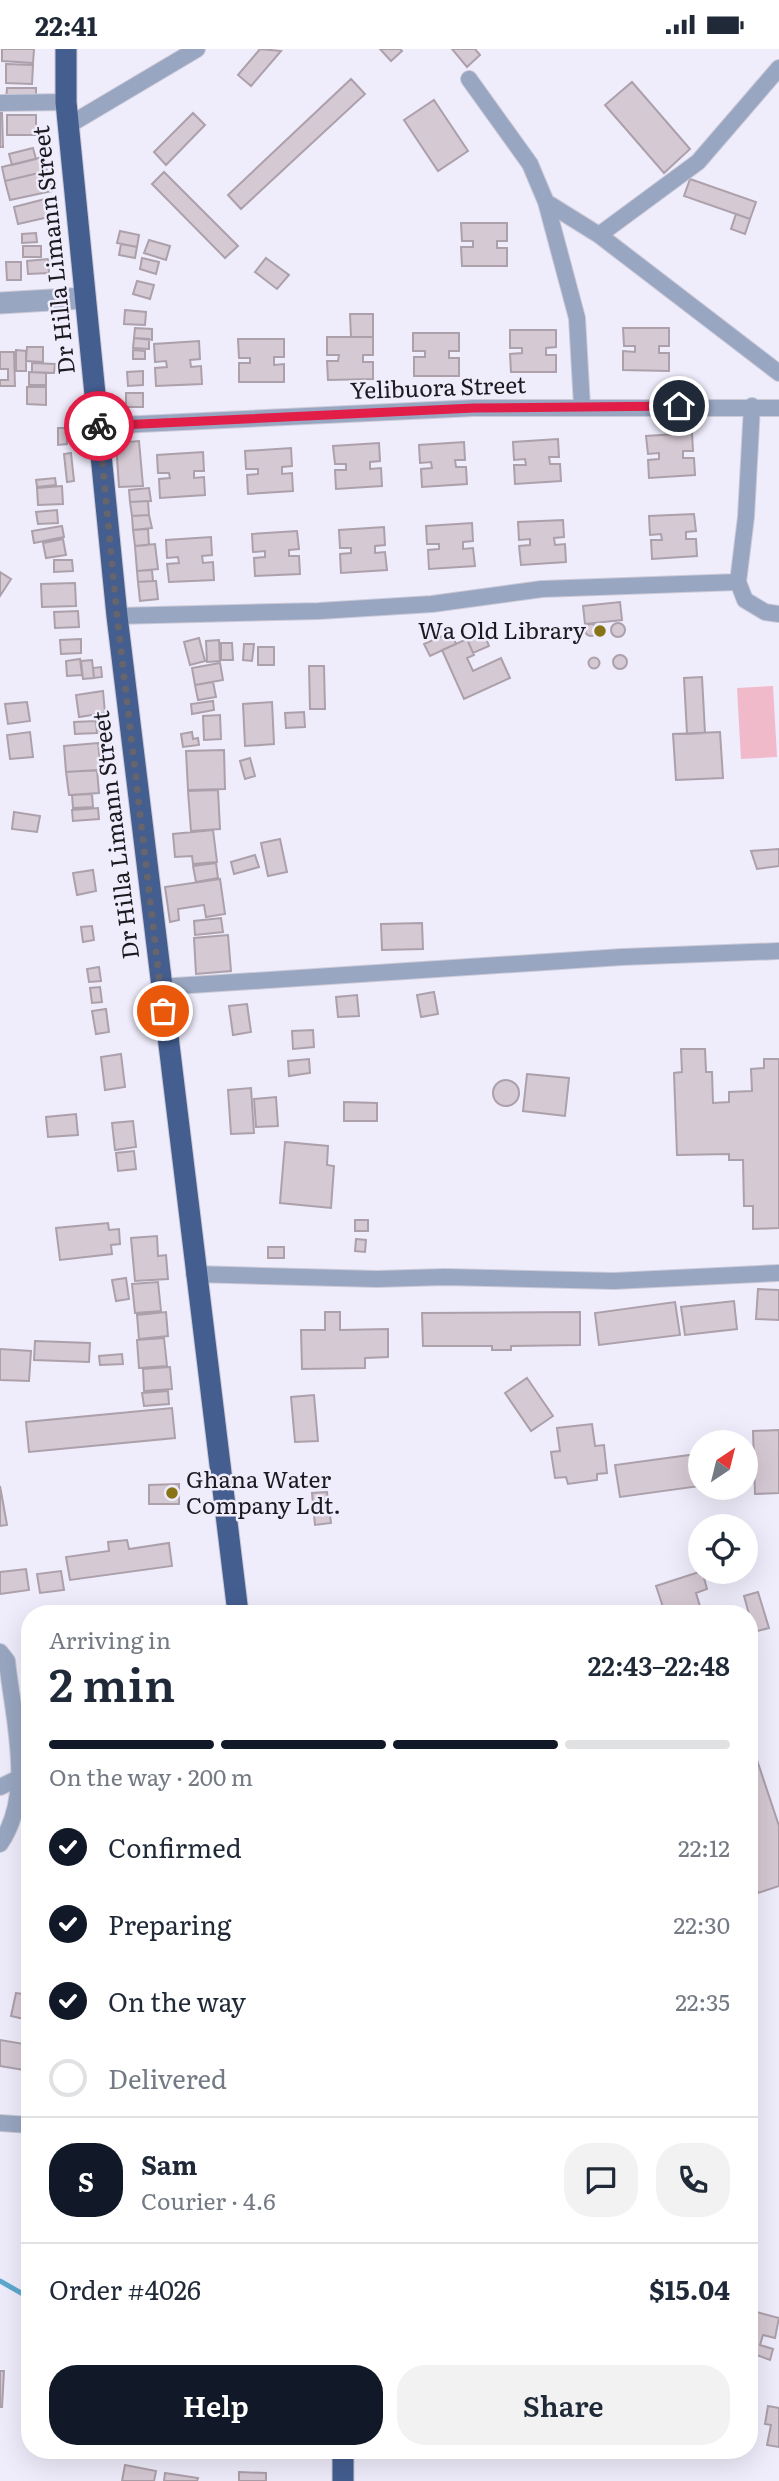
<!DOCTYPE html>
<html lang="en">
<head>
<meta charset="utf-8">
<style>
  body { margin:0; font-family:Literata,serif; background:#f2f2f3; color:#1f2937; height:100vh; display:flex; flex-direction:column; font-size:26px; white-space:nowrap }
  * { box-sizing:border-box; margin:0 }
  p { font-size:23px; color:#747a83 }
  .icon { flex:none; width:38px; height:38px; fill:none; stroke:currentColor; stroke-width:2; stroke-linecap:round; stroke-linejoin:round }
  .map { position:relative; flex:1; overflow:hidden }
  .sheet { position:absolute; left:21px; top:1556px; width:737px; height:854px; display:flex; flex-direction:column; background:#fff; border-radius:28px; box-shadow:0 7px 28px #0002 }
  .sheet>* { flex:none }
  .needle { width:46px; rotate:35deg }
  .fabs { position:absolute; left:688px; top:1381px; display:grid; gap:14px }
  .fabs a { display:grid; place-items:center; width:70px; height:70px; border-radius:50%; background:#fff; box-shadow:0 7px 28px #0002; font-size:35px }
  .pin { position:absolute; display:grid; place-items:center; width:60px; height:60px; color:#fff; margin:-30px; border:4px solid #fff; border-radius:50%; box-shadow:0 2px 7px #0007 }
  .courier { position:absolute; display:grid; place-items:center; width:70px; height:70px; margin:-35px; border:5px solid #e11d48; border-radius:50%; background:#fff; color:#222; box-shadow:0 2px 9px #0007 }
  .summary em { font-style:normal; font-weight:600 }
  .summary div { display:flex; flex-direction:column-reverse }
  .summary { display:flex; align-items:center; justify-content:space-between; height:119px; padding:0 28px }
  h1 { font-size:46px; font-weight:600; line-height:52px }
  .bar { display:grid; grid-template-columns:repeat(4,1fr); gap:10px 7px; align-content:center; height:84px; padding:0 28px }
  .bar i { height:9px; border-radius:5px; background:#e0e1e3 }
  .bar .on { background:#111827 }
  .bar p { grid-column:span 4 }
  .line { display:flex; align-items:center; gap:18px; padding:0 28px; border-top:2px solid #e0e1e3 }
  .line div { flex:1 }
  .round { display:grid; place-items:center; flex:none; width:74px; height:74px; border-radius:28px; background:#f2f2f3 }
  ol { padding:0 28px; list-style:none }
  li { display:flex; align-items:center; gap:21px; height:77px }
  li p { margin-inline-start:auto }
  li .icon { padding:7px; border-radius:50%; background:#111827; color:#fff; stroke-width:4 }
  li:last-child { color:#747a83 }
  li i { width:38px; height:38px; border:4px solid #e0e1e3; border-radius:50% }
  .button { display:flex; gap:14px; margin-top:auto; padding:14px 28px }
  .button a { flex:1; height:80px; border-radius:28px; background:#111827; color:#fff; font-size:28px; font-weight:600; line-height:80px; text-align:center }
  .button a+a { background:#f2f2f3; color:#1f2937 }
  .status { display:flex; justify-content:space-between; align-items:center; height:49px; padding:0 35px; background:#fff; direction:ltr }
  .status svg { height:19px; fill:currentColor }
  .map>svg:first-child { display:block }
  .grass { fill:#f1baca }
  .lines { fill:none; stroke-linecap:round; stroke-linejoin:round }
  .stream { stroke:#5ca9cf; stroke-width:5 }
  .building { fill:#d5c9d4; stroke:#aca0ab; stroke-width:2 }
  .minor-casing { stroke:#cdcad8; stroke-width:18 }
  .tertiary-casing { stroke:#cdcad8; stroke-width:23 }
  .trunk-casing { stroke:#cdcad8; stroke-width:23 }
  .minor { stroke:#98a6c1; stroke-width:16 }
  .tertiary { stroke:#98a6c1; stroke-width:21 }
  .trunk { stroke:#445e90; stroke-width:21 }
  .done { stroke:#66646d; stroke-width:7; stroke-dasharray:0 12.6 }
  .route { stroke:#e11d48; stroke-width:9 }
  .poi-dot { fill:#887416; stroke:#efecfb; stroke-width:2.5 }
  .labels { text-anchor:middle; stroke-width:5; stroke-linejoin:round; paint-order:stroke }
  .street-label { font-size:23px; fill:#1c1a20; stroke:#efecfb }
  .poi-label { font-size:23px; fill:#1c1a20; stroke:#efecfb; text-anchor:end }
</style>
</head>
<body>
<div class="status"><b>22:41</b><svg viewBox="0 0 49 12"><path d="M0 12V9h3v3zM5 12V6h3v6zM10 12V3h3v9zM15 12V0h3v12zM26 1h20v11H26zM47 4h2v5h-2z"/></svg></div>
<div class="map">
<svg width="779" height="2432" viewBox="0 0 779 2432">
  <rect width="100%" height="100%" fill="#efecfb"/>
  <path class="grass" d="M773 637 777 708 741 710 737 639Z"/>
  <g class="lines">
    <path class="stream" d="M0 2232 30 2249"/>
  </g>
  <path class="building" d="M2 0H34L33 14 2 12Z
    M260 0 281 2 251 37 238 26Z
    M380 0H400L402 2 391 12Z
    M452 0H475L480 6 467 18Z
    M6 15 33 16 32 35 6 34Z
    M351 30 365 45 241 160 228 146Z
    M632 33 690 100 664 124 605 56Z
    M7 39H36V53L6 52Z
    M434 51 468 102 438 122 404 71Z
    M0 63H2L3 98H0Z
    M193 64 205 76 166 116 154 103Z
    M7 66H36V86H7Z
    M33 99 36 110 12 116 9 105Z
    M43 108 47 122 5 132 2 118Z
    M47 122 52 142 10 151 5 132Z
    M164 123 238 197 225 209 152 135Z
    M690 130 756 153 750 170 684 147Z
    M45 150 49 168 18 175 14 158Z
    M736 165 750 170 745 185 731 180Z
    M461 174H507V192H497V199H507V217H462L461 198H473V192H462Z
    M120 182 139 186 137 198 117 194Z
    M36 184 37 193 22 194V185Z
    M149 191 170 197 166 211 144 204Z
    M121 195 137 198 135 209 119 206Z
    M23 197H41V208H23Z
    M142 209 159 213 156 225 140 220Z
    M266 209 289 226 277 240 255 223Z
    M48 210 49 224 28 225 27 212Z
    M6 213H21V231H7Z
    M137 232 154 236 150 250 133 245Z
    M125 261 146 263 145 276 124 275Z
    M350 265H373V288H351Z
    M135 279 152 280V291L134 289Z
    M623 279H669V297H659V304H669V322L623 321V302L635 303V297H624Z
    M510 281H556V298L546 299V306H556V323H511L510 305 522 304V299H510Z
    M413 284H459V302H449V309H459V327H414V308H425V302H413Z
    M327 288H373V306H363V313H373V330L328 331 327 312H338L339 306H327Z
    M134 289 149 290V300L133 299Z
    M238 290H284V308H274V316L284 315V333H239V314H250V309H239Z
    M199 292 200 310 190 311 191 318 201 317 202 335 156 337 155 319 167 318 166 312 155 313 154 295Z
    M27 298H43V313L26 312Z
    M16 301 26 302V322H16Z
    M133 301 145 302V310H133Z
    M0 303H14L15 337H0V331H8V320H0Z
    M32 314 55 315 54 324 32 323Z
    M143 322V336L128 337 127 323Z
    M29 323 46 324V336H29Z
    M27 338H46V356L27 355Z
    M126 344H143V358H126Z
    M58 379H67V395L58 396Z
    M692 384 693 402H683V409H694L695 426 649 429 648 411 659 410V404L648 405 646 387Z
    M558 390 559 408H549L550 415H560L561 432 515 435 514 416H526L525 410 514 411 513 393Z
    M139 392 143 437 119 438 116 394Z
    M464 393 465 411H455L456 418H466L467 435 422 438 421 420 432 419 431 413 420 414 419 396Z
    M379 394 380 412 370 413V420L381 419 382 437 336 440 335 421H346V415H335L333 397Z
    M291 399 292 417 282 418V425L292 424 293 442 248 445 247 426 258 425V420H246L245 402Z
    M203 403 204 422H194V429L204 428 205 446 160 449 159 430 170 429 169 424H158L157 406Z
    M71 404 74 432 67 433 64 405Z
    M55 429 56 436 37 438 36 431Z
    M62 437 63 455 38 456 37 439Z
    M149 439 151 452 130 453 129 441Z
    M148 452 149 466 132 467 130 453Z
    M57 461 58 474 38 475 36 463Z
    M694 465 696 482 686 483V490H696L697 507 652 510 651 491H662L661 485 650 486 649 467Z
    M149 466 152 479 133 481 132 467Z
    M563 471 564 488 554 489 555 496 565 495 566 513 521 516 519 497 530 496V490L519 491 518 473Z
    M472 474 473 492 463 493V500L473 499 475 517 429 520 428 501 439 500V495H427L426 477Z
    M62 477 64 488 34 494 32 482Z
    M384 478 385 496 375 497V504L385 503 387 521 341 524 340 505 351 504V499H340L339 481Z
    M148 480 149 496 135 497 133 481Z
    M297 482 299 500 289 501V507H299L300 525 255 527 254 509 265 508V502L253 503 252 485Z
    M211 488 212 506 202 507 203 514 213 513 214 531 169 533 167 515 179 514 178 508 167 509 166 491Z
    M63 490 66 506 46 509 43 494Z
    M155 495 158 520 137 522 135 497Z
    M54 511H72L73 522 54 523Z
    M152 521 153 532 138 533 137 522Z
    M0 523 11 530 0 547Z
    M153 532H156L158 550 140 552 138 533Z
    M75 534 76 557 42 558 41 535Z
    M620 553 622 571 585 575 583 557Z
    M78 562 79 578 55 579 54 563Z
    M611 581a7 7 0 1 1 14 0a7 7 0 1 1-14 0Z
    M585 581a6 6 0 1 1 12 0a6 6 0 1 1-12 0Z
    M483 582 489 597 473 604 467 590Z
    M451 583 456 595 430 607 424 595Z
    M199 589 205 612 190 616 184 593Z
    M81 590V604L61 605 60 591Z
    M467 590 474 606 467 609 473 622 501 609 510 629 464 650 442 601Z
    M219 591 220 612 207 613 206 592Z
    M221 594H232L233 611H221Z
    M244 595H254L252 612 243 611Z
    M258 598H274V616H258Z
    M613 613a7 7 0 1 1 14 0a7 7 0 1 1-14 0Z
    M588.5 614a5.5 5.5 0 1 1 11 0a5.5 5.5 0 1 1-11 0Z
    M80 610 82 626 67 627 66 612Z
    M92 611 94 629 83 630 81 612Z
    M220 614 223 631 195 636 192 619Z
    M309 617H324L325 660H310Z
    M101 618 102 628 94 629 93 619Z
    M702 628 705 684 687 685 684 629Z
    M213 633 216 648 198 651 195 636Z
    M103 642 105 664 79 668 76 646Z
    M213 652 214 661 192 665 191 655Z
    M27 653 30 672 8 675 5 655Z
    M272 653 274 695 245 697 243 655Z
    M304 663 305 678 286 679 285 664Z
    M220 666 221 690 204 691 203 667Z
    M96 672 97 684 75 685 74 673Z
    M108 677 111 694 102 695 99 679Z
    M30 683 33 708 10 710 7 686Z
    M192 683 193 690 198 689 199 696 183 698 181 685Z
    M720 683 723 729 676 731 673 685Z
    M98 694 101 721 66 723 64 697Z
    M224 701 225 740 188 741 186 702Z
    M250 709 255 727 245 730 240 712Z
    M97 721 99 744 69 746 66 723Z
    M218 741 220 780 191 782 188 742Z
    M92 745 93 758 73 759 72 746Z
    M98 759 99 770 73 772 72 761Z
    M14 763 40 767 37 783 12 780Z
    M213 781 217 813 193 815 192 807 175 808 173 785Z
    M280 790 287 823 268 827 261 794Z
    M779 800V817L757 820 751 802Z
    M255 806 259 818 234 825 231 813Z
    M216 814 218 829 196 833 193 817Z
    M93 821 96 842 77 846 73 824Z
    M220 830 225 865 206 868 204 856 178 860 179 871 170 873 165 838Z
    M221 869 223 883 195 886 194 872Z
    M422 874 423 900 382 901 381 875Z
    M92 877 94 891 83 893 81 878Z
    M228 886 231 922 196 925 194 889Z
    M99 918 101 932 89 933 87 920Z
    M100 938 102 953 92 954 90 939Z
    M434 943 438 965 421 968 417 946Z
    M357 946 359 967 338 968 336 948Z
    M247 955 251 983 233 986 229 957Z
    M106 960 109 983 96 985 92 962Z
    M313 981 314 998 293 1000 292 982Z
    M681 1000H705L706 1023H712L713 1054 729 1053V1043L752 1042 751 1020 764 1019V1010H779V1179L753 1180V1157H744L743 1111H729V1105L677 1106 674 1024 682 1023Z
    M121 1005 125 1038 105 1041 101 1008Z
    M309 1010 310 1024 289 1027 288 1012Z
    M527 1025 569 1029 565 1067 523 1062Z
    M493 1044a13 13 0 1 1 26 0a13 13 0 1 1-26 0Z
    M251 1039 254 1084 231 1085 228 1041Z
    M276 1048 278 1077 256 1078 254 1050Z
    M344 1053 377 1054V1072H344Z
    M76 1065 78 1086 48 1088 46 1068Z
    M133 1072 136 1098 115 1101 112 1074Z
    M285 1093 328 1097 327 1116 334 1117 331 1159 280 1154Z
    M134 1102 136 1120 118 1122 116 1104Z
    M355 1171H368V1182H355Z
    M108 1174 109 1181 119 1180 120 1195 111 1196 112 1205 60 1211 56 1179Z
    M157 1187 158 1207 166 1206 168 1230 135 1232 131 1189Z
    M356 1190 366 1191 365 1203 355 1202Z
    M268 1198H284V1209H268Z
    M126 1229 129 1250 116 1252 112 1231Z
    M158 1233 161 1262 135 1264 132 1235Z
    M758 1240 779 1241V1271L756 1270Z
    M734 1252 737 1280 685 1286 681 1258Z
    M675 1253 680 1286 599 1296 595 1264Z
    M166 1263 168 1287 139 1290 137 1266Z
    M325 1263H340V1281L388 1280V1308L365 1309V1319L302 1320 301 1281H325Z
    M580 1263V1296L511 1297V1301H492V1297H423L422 1264Z
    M164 1289 167 1317 139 1319 137 1291Z
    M35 1292 90 1294 89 1313 34 1311Z
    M0 1300 31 1302 29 1332 0 1331Z
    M122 1305 123 1315 100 1316 99 1307Z
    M170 1318 172 1340 144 1342 143 1320Z
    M527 1329 553 1367 531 1382 505 1344Z
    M168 1342 169 1355 144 1357 142 1344Z
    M314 1346 318 1392 295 1393 291 1348Z
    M172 1359 175 1389 29 1403 26 1373Z
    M592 1375 595 1397 604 1396 607 1424 597 1425V1431L568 1435 566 1428 555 1429 551 1403 560 1402 557 1379Z
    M779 1381V1444L755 1445 753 1382Z
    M697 1405 700 1437 620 1448 615 1416Z
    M179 1435V1455H149V1436Z
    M0 1437 7 1476 0 1477Z
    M327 1443 331 1474 315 1476 312 1444Z
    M127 1491 129 1500 169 1494 172 1517 70 1531 66 1508 109 1502 108 1493Z
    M26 1520 29 1541 0 1545V1523Z
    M61 1522 64 1541 40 1544 37 1525Z
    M702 1522 707 1540 696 1544 702 1564H665L656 1537Z
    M758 1543 769 1579 754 1583 744 1547Z
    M754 1702 779 1777V1837L758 1844 749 1815V1704Z
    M16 1944 29 1946 24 1970 11 1967Z
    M0 1991 30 1996V2022L0 2017Z
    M749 2021H752L754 2166H749Z
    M749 2261 779 2269 775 2289 763 2286 760 2296 773 2300 770 2311 749 2303Z
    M0 2322H4L2 2358H0Z
    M768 2357 779 2359V2398L767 2396 771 2376 765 2375Z
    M559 2401H636V2404H559Z
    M125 2416 156 2422 154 2432H122Z
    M239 2423 266 2424V2432H239Z
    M165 2424 198 2429 197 2432H164Z"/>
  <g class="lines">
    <g class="minor-casing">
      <path id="minor" d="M469 30 530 115 546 153 577 269 582 357
        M0 54 66 53
        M69 76 197 0
        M546 153 599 186 779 324
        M599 186 698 113 779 19
        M752 357 746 468 738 533 745 551 765 563 779 565
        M99 377 474 359H779
        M117 567 319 562 432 555 542 540 738 533
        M160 938 622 908 779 902
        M194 1225 377 1230 445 1228 614 1232 779 1224
        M0 1603 7 1612C13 1670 35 1744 0 1795
        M0 1738 19 1729
        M0 2074 30 2076"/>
    </g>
    <g class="tertiary-casing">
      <path id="tertiary" d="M0 254 85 249"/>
    </g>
    <g class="trunk-casing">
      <path id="trunk" d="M66 0V53L117 567 238 1564
        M343 2432V2401"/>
    </g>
    <use href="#minor" class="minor"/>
    <use href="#tertiary" class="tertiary"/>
    <use href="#trunk" class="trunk"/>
  </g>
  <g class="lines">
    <path class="done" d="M99 377 117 567 163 962"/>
    <path class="route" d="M99 377 474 359 679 357"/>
  </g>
  <g class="poi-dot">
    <circle cx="600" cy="582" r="7"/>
    <circle cx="172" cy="1444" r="7"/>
  </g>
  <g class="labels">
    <g class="street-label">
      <text transform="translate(54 201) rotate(-96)" y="8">Dr Hilla Limann Street</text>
      <text transform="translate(438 339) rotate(-2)" y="8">Yelibuora Street</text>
      <text transform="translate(116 786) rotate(-97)" y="8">Dr Hilla Limann Street</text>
    </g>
    <g class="poi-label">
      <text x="586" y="590">Wa Old Library</text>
      <text x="186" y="1439" text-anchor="start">Ghana Water<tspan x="186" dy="26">Company Ldt.</tspan></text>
    </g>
  </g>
</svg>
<div class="fabs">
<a><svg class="needle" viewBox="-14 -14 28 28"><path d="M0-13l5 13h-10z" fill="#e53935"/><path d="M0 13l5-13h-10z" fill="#747a83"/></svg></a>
<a><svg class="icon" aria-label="locate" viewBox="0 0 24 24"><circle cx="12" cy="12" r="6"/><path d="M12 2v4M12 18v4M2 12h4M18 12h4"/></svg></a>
</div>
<div class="pin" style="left:163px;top:962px;background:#ea580c"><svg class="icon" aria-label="bag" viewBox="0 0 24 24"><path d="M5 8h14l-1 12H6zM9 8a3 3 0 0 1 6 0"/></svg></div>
<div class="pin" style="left:679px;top:357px;background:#1f2937"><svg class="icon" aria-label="home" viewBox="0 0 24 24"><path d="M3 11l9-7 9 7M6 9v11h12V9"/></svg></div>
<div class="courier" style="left:99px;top:377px"><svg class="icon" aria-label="bike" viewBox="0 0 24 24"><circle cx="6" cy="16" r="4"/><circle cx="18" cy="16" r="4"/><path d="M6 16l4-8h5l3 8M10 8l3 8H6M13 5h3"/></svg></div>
<section class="sheet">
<div class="summary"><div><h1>2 min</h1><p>Arriving in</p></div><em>22:43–22:48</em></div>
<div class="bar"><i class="on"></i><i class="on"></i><i class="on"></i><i></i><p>On the way · 200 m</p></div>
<ol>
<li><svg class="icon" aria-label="check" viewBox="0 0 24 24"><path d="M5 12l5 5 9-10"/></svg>Confirmed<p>22:12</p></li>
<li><svg class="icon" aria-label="check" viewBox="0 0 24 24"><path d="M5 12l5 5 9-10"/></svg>Preparing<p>22:30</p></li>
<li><svg class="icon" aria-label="check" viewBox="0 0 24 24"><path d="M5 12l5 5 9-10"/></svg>On the way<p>22:35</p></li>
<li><i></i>Delivered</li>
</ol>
<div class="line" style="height:126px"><b class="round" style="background:#111827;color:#fff">S</b><div><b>Sam</b><p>Courier · 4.6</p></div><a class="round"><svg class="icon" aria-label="chat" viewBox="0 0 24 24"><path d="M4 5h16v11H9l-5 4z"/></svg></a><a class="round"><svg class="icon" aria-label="phone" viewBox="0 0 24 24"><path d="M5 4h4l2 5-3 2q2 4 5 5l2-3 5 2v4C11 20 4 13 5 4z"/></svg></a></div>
<div class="line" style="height:91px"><div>Order #4026</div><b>$15.04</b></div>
<div class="button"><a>Help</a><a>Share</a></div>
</section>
</div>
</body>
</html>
